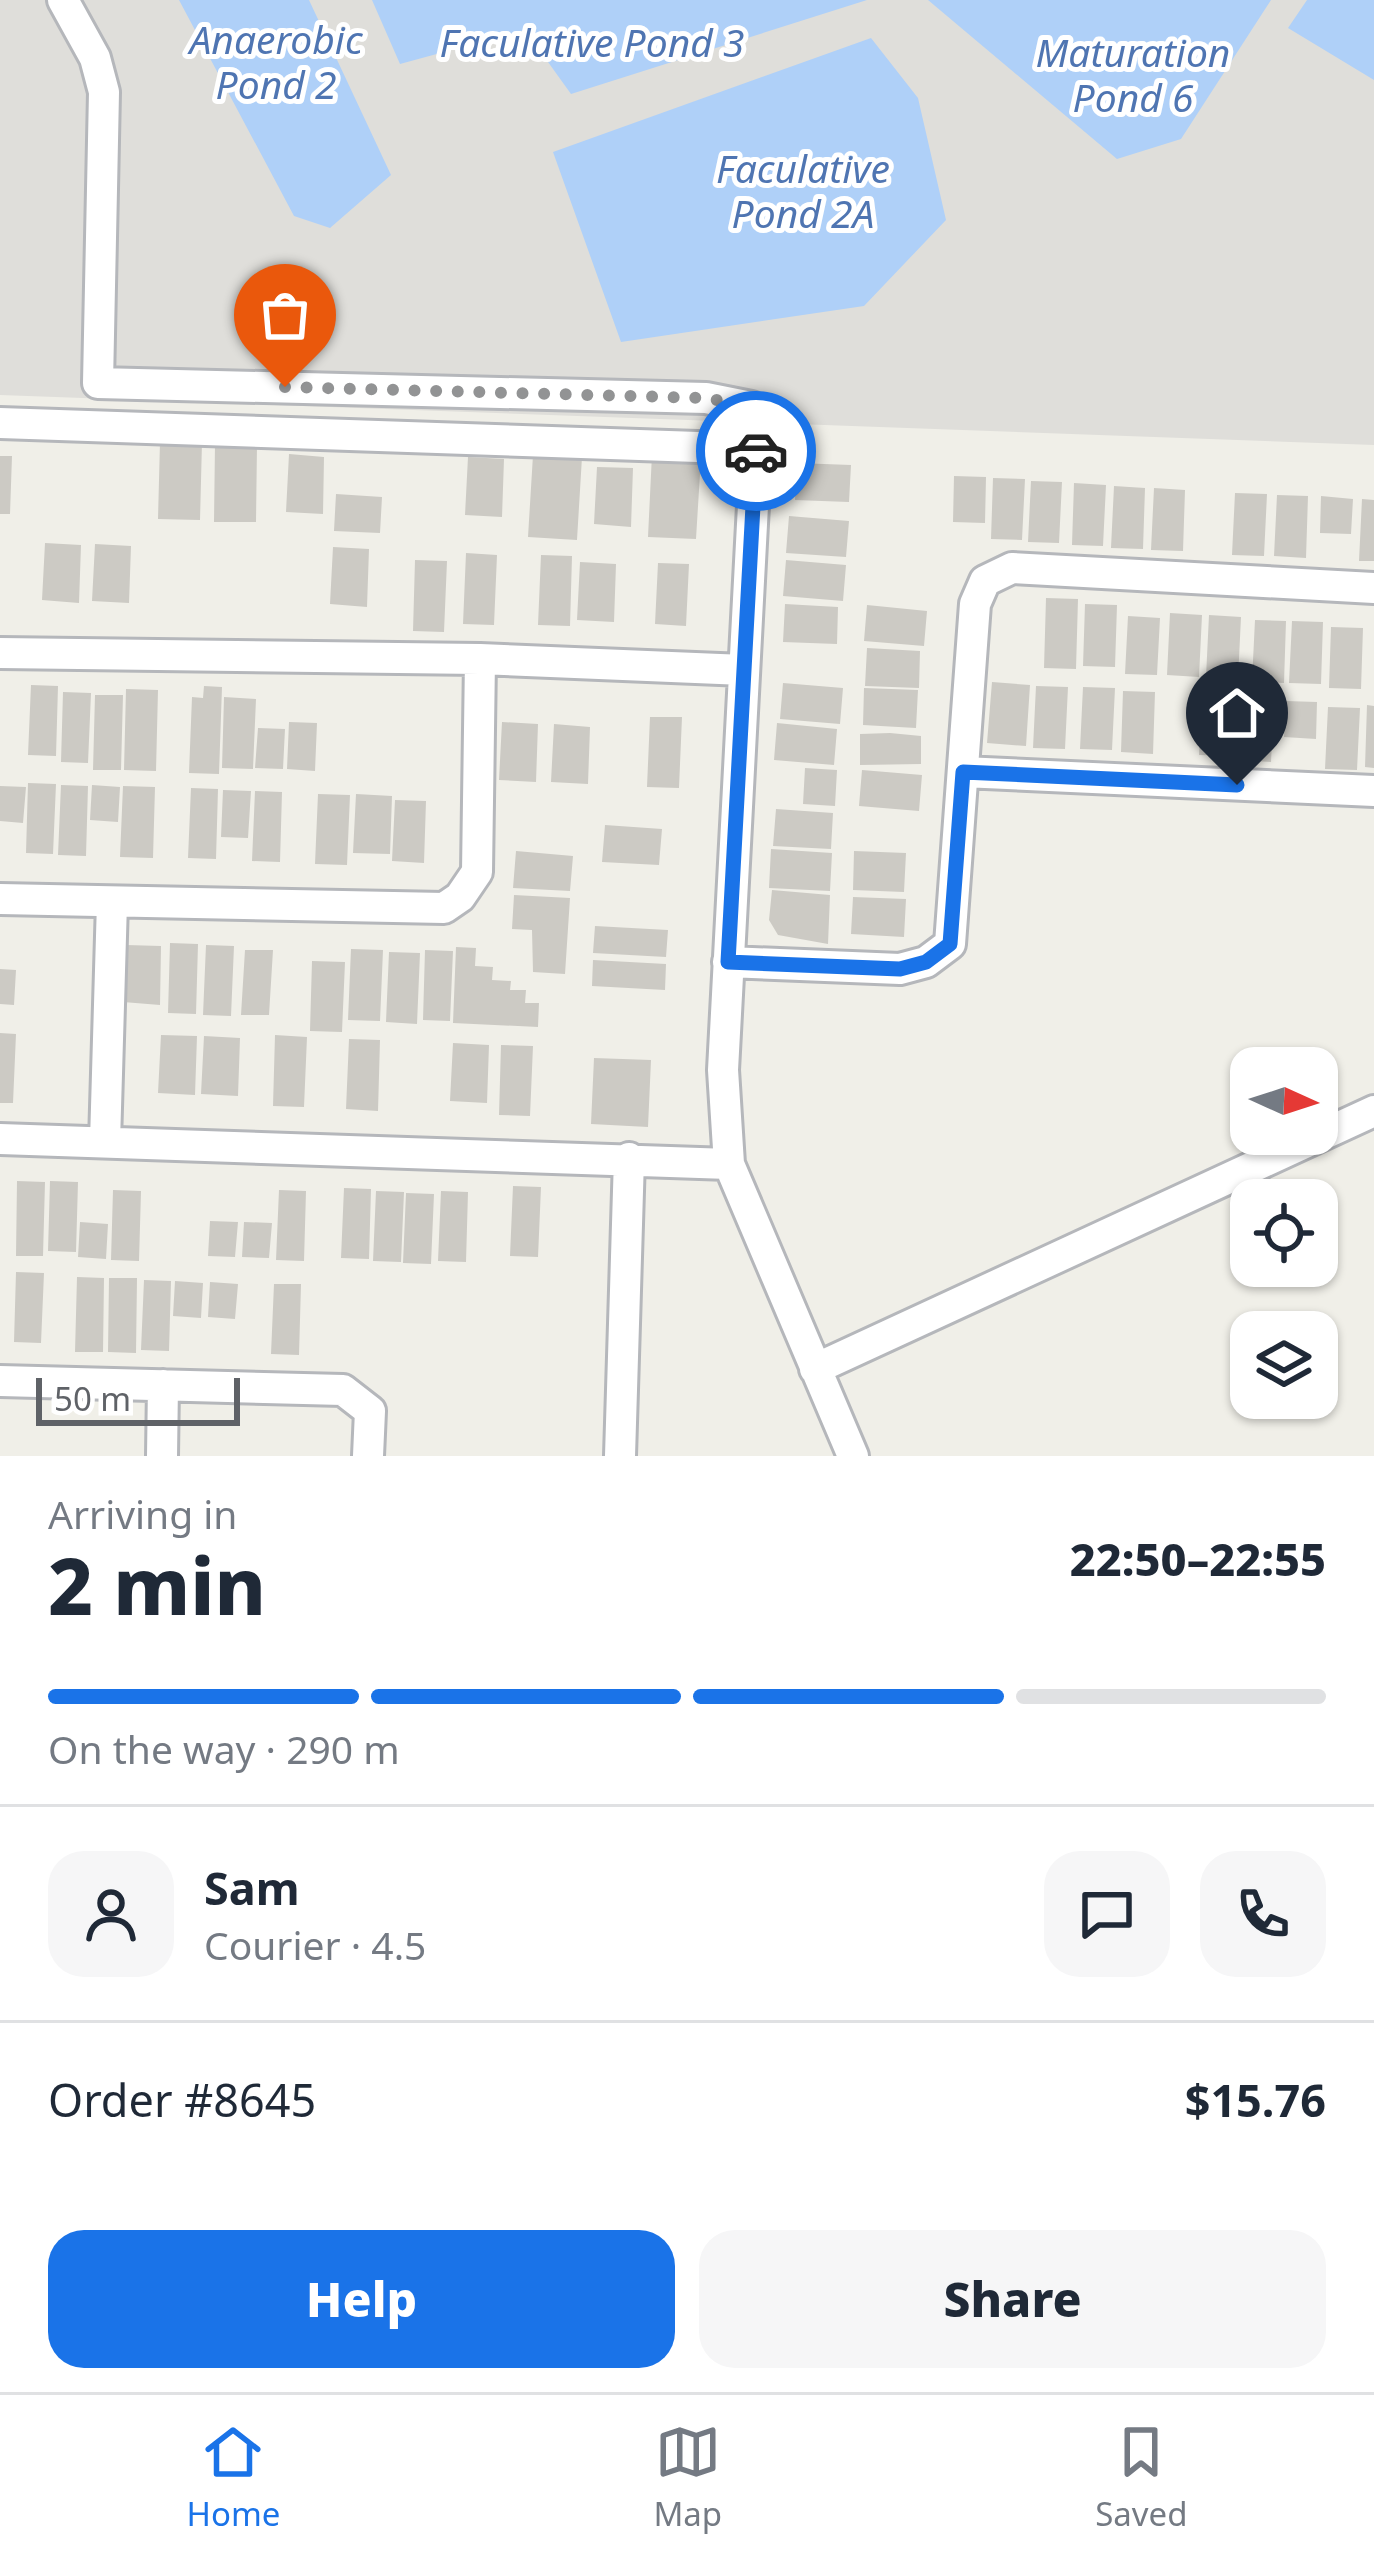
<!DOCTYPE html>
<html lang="en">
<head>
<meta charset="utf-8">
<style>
  body { margin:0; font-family:"Noto Sans",sans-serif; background:#f6f6f7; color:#1f2937; height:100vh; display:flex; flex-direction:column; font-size:45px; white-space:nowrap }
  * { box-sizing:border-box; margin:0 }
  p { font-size:39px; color:#747a83 }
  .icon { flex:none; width:66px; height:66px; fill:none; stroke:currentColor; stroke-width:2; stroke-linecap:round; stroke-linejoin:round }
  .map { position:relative; height:1456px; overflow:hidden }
  .drawer { display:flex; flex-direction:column; background:#fff; flex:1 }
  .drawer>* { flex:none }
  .needle { width:78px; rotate:93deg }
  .buttons { position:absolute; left:1230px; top:1047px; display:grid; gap:24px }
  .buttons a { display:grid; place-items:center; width:108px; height:108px; border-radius:24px; background:#fff; box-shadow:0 3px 9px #0004; font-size:60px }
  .scale { position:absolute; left:36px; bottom:30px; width:204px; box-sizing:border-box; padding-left:12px; border:6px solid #5f6267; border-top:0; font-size:33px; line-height:42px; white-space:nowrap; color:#5f6267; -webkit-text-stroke:9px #fff; paint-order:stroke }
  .pin { position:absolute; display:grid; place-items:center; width:102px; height:102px; color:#fff; margin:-123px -51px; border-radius:50% 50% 50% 0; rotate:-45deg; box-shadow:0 0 12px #0007 }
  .pin .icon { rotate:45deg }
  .courier { position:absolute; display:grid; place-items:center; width:120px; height:120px; margin:-60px; border:9px solid #1a73e8; border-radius:50%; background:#fff; color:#222; box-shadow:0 3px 15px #0007 }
  .headline em { font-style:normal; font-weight:800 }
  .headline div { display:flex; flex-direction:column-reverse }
  .headline { display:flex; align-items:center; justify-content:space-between; height:204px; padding:0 48px }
  h1 { font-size:78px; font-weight:800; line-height:90px }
  .bar { display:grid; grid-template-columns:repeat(4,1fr); gap:18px 12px; align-content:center; height:144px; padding:0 48px }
  .bar i { height:15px; border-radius:9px; background:#e0e1e3 }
  .bar .selected { background:#1a73e8 }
  .bar p { grid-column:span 4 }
  .line { display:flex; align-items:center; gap:30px; padding:0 48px; border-top:3px solid #e0e1e3 }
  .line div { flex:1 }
  .round { display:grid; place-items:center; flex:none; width:126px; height:126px; border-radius:36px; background:#f6f6f7 }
  .cta { display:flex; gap:24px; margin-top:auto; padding:24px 48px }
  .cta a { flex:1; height:138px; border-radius:36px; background:#1a73e8; color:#fff; font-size:48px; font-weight:800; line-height:138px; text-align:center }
  .cta a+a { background:#f6f6f7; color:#1f2937 }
  .tabs { display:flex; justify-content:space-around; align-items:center; height:168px; border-top:3px solid #e0e1e3; background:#fff; font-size:33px; color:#747a83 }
  .tabs a { display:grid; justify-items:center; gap:6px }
  .tabs .selected { color:#1a73e8 }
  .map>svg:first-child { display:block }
  .industrial { fill:#dfdeda }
  .water { fill:#afd0f8 }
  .building { fill:#cccac4 }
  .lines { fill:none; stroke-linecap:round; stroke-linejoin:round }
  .minor-casing { stroke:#b5b7bb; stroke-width:36 }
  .minor { stroke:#fff; stroke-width:30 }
  .done { stroke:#929394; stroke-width:12; stroke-dasharray:0 21.6 }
  .route { stroke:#1a73e8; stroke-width:15 }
  .labels { text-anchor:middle; stroke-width:10; stroke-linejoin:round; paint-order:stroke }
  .water-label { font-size:39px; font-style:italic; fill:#4f75b2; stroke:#fff }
</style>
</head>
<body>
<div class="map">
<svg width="1374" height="1456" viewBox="0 0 1374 1456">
  <rect width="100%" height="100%" fill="#f0efe8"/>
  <path class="industrial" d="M0 0H1374V445L0 395Z"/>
  <path class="water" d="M179 0H309L391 175 330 228 294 216Z
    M372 0H867L571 94 525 30 400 64Z
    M928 0H1271L1181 139 1117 159Z
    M1307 0H1374V80L1288 28Z
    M871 38 918 98 946 220 864 306 621 342 553 152Z"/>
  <path class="building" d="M160 442H202L200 520 158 519Z
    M215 444 257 445 256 522H214Z
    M289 454 324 457 323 514 286 512Z
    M652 454 701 457 696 539 648 537Z
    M533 455 582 457 577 540 528 537Z
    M0 456H12L10 514H0Z
    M468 457 504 459 502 517 465 515Z
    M797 463 851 465 849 502 795 500Z
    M597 467 633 468 631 527 594 524Z
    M954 476 986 477 985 523 953 522Z
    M993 478 1025 479 1022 540 991 539Z
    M1031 481 1062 482 1059 543 1028 542Z
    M1074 483 1106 485 1103 546 1072 545Z
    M1114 486 1145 488 1143 549 1111 548Z
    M1154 488 1185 490 1183 551 1151 550Z
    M1235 493 1267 494 1264 556 1232 555Z
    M336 494 382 497 380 533 334 531Z
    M1277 495 1308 496 1306 558 1274 556Z
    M1321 496 1353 499 1351 534 1320 533Z
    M1362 499 1374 500V561H1359Z
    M789 516 849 521 846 557 786 553Z
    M45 543 81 545 79 603 42 600Z
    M95 544 131 546 129 603 92 601Z
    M333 547 369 549 367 607 330 604Z
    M466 553 497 555 494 625 463 624Z
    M541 555 572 556 570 626 538 625Z
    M415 560 447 561 444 632 413 631Z
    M786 560 846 565 843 601 783 596Z
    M580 562 616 564 614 622 577 620Z
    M658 563 689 564 686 626 655 624Z
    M1046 598 1078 599 1076 669 1044 668Z
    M785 604 838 607 837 644 783 642Z
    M1085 604 1117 605 1115 667 1083 666Z
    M867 605 927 611 924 646 864 641Z
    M1170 613 1202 615 1199 677 1167 675Z
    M1209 615 1241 617 1238 679 1206 677Z
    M1128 616 1160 618 1157 675 1125 674Z
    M1255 620 1286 621 1284 683 1252 681Z
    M1292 621 1323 622 1321 684 1289 683Z
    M1331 627 1363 628 1361 689 1329 688Z
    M867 648 920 651 919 688 865 686Z
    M992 682 1030 685 1026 746 987 743Z
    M783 683 843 688 840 724 780 719Z
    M31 685 58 686 56 756 28 755Z
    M204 686 222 687 219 774 189 773 192 697 203 698Z
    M1036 686 1068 687 1065 749 1033 748Z
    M1083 687 1115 688 1112 750 1080 749Z
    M864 688 918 690 916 728 863 725Z
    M126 689 158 690 156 771 124 770Z
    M1123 691 1155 692 1153 754 1121 752Z
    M63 692 91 693 88 763 61 762Z
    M1202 693 1234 695 1231 756 1199 755Z
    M95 695H123L121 770H93Z
    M224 697 256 699 253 769 222 768Z
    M1242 699 1274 700 1271 762 1239 760Z
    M1286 701 1317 702 1316 739 1284 737Z
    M1367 705 1374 706V768L1365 767Z
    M1328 707 1360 708 1357 770 1325 769Z
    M650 717H682L679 788 647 787Z
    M289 722 317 723 315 771 287 769Z
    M502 722 538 724 536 782 499 780Z
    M777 723 837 729 834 765 774 760Z
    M554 724 590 727 588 784 551 782Z
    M258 728 285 729 283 769 255 768Z
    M890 733 921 736V764L860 765V734Z
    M805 768 837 770 835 806 803 804Z
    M862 770 922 775 919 811 859 806Z
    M28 783 56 784 53 854 26 853Z
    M61 785 88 786 86 856 58 855Z
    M92 785 120 787 118 822 90 820Z
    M0 786 26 787 23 823 0 821Z
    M123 786 155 787 153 858 120 857Z
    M191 788 218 789 216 859 188 858Z
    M223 790 251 791 248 838 221 837Z
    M255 791 282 792 280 862 252 861Z
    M318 794 350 795 347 865 315 864Z
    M356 794 392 796 390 854 353 853Z
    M395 800 426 801 424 863 392 861Z
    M776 809 833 813 831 849 773 846Z
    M605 825 662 829 659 865 602 862Z
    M771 849 832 853 830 891 769 888Z
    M516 851 573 856 570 891 513 888Z
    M854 851 906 853 904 892 853 890Z
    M772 890 830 895 828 944 778 935 769 920Z
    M514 895 570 898 565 974 533 972 532 930 512 929Z
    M853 897 906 899 904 937 851 934Z
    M595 926 668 930 666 957 593 953Z
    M170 943 198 944 196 1014 168 1013Z
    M126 945 161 946 160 1005 123 1002Z
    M206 945 234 946 231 1016 203 1015Z
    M456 947 476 948 475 966 493 967 492 980 511 981 510 990H526L525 1003H539L538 1027 453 1023Z
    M351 949 383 950 380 1021 348 1020Z
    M245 950H273L269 1015H241Z
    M425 950 453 951 450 1021 423 1020Z
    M389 952 420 953 417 1024 386 1022Z
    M593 960 666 964 665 990 592 986Z
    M312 961 345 962 342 1032 310 1031Z
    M0 969 16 970 14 1005 0 1004Z
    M0 1033 16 1034 13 1103H0Z
    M161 1035 197 1036 195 1095 158 1093Z
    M275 1035 307 1037 304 1107 273 1106Z
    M204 1036 240 1038 238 1096 201 1094Z
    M349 1039 380 1040 378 1111 346 1109Z
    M453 1043 489 1045 487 1103 450 1101Z
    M501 1045 533 1046 530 1116 499 1115Z
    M594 1058 651 1060 648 1127 591 1124Z
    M17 1181 45 1182 43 1256H16Z
    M50 1181 78 1182 76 1252 48 1251Z
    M513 1186 541 1187 538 1257 510 1256Z
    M344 1188 371 1189 369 1259 341 1258Z
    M113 1190 141 1191 139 1261 111 1260Z
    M279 1190 306 1191 304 1261 276 1260Z
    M376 1191 404 1192 401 1262 373 1261Z
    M441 1191 468 1192 466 1262 438 1261Z
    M406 1193 434 1194 431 1264 403 1263Z
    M210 1221 238 1222 235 1257 208 1256Z
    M80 1222 108 1224 106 1259 78 1257Z
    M244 1222 272 1223 269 1258 242 1257Z
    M16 1272 44 1273 41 1343 14 1342Z
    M77 1277 104 1278 103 1352H75Z
    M109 1278H137L136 1353 108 1352Z
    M144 1280 171 1281 169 1351 141 1350Z
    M175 1281 203 1283 201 1318 173 1316Z
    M210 1282 238 1284 235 1319 208 1317Z
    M274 1284H301L299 1355 271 1354Z"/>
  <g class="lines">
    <g class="minor-casing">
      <path id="minor" d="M63 0 95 58 104 92 98 383 706 398 751 407 756 449 723 1070 729 1164 853 1456
        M0 423 756 449
        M0 653 480 659 744 670
        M963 772 1374 791
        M0 899 444 908 460 897 477 872 480 659
        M728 962 900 969 926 962 950 944 975 604 985 581 1012 568 1374 588
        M0 1139 729 1164
        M105 1142 112 902
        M815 1369 1374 1111
        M0 1381 343 1390 370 1411 368 1456
        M162 1456 163 1385
        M620 1456 629 1158"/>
    </g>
    <use href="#minor" class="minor"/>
  </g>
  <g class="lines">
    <path class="done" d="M285 387 706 398 751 406 756 451"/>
    <path class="route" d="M756 451 728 962 900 969 926 962 950 944 963 772 1237 785"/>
  </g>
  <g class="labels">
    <g class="water-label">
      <text x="276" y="54">Anaerobic<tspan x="276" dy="45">Pond 2</tspan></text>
      <text x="592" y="57">Faculative Pond 3</text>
      <text x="1133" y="67">Maturation<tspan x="1133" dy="45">Pond 6</tspan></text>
      <text x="803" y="183">Faculative<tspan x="803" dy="45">Pond 2A</tspan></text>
    </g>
  </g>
</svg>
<div class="buttons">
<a><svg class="needle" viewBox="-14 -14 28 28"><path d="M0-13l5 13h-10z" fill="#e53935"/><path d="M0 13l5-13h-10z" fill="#747a83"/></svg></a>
<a><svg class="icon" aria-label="locate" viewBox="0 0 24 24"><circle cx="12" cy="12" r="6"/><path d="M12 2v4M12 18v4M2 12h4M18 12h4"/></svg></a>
<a><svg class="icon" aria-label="layers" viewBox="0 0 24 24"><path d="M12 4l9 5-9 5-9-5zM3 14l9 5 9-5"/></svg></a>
</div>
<div class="scale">50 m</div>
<div class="pin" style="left:285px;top:387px;background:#ea580c"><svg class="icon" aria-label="bag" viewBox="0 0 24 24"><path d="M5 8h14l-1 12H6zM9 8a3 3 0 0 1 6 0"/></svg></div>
<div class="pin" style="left:1237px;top:785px;background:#1f2937"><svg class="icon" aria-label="home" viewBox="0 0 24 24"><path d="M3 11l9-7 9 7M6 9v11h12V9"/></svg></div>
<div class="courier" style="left:756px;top:451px"><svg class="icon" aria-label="car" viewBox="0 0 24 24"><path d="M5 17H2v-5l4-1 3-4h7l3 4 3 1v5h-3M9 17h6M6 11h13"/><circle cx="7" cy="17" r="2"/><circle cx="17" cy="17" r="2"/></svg></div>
</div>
<section class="drawer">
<div class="headline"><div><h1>2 min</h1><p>Arriving in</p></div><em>22:50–22:55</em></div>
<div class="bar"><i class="selected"></i><i class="selected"></i><i class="selected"></i><i></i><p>On the way · 290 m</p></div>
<div class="line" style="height:216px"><a class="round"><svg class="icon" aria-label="person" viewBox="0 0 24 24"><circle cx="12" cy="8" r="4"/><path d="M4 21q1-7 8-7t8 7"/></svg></a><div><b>Sam</b><p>Courier · 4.5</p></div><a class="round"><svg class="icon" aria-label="chat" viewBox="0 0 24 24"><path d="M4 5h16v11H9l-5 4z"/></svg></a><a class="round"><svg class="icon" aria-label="phone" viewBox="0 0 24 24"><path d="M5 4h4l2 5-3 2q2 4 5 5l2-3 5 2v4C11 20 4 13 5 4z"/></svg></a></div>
<div class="line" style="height:156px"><div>Order #8645</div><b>$15.76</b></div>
<div class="cta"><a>Help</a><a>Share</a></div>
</section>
<nav class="tabs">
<a class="selected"><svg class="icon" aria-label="home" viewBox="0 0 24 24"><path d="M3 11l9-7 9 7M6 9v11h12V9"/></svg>Home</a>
<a><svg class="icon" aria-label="map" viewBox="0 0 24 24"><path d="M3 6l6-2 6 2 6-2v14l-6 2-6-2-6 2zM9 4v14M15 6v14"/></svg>Map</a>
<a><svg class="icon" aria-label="saved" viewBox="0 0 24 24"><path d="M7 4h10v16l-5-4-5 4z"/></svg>Saved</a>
</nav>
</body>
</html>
